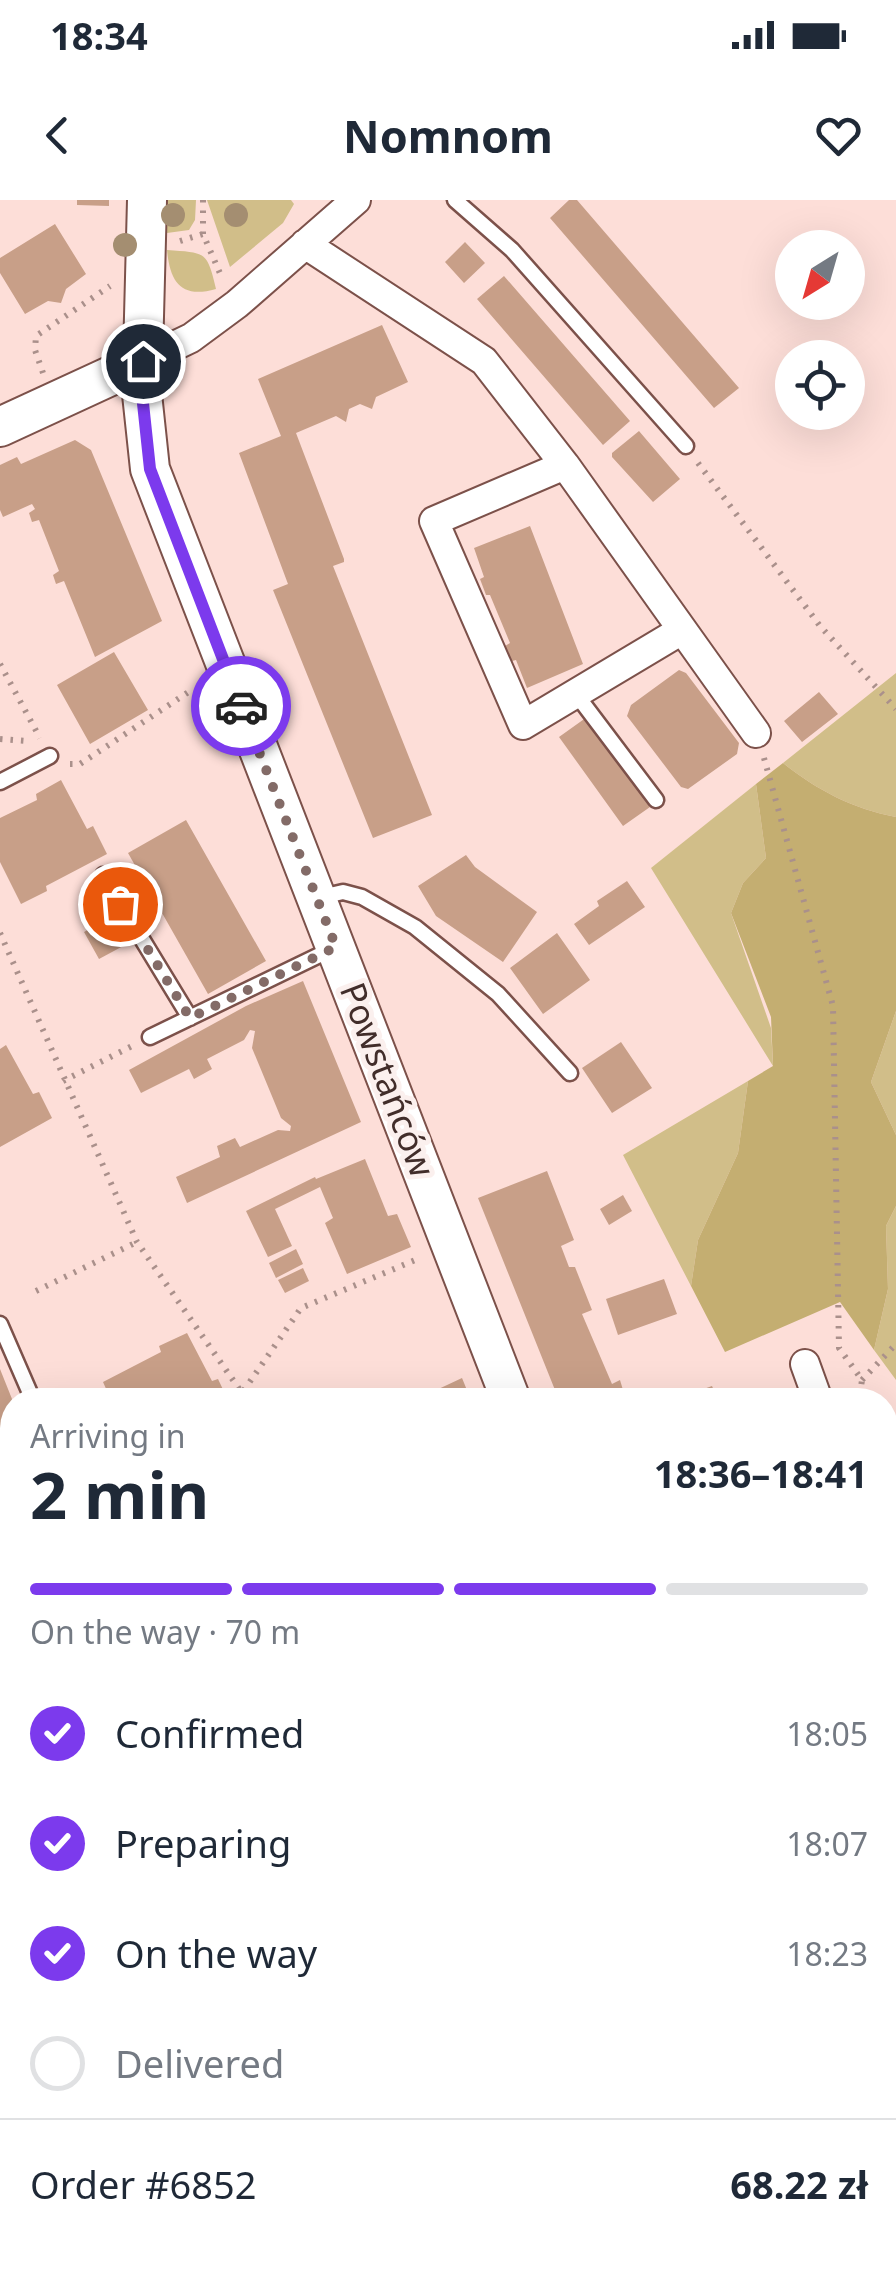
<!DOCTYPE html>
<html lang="en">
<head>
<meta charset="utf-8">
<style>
  body { margin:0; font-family:"Noto Sans",sans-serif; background:#f6f6f7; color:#1f2937; height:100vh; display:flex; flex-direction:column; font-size:38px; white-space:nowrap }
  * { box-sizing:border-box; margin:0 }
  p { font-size:32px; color:#747a83 }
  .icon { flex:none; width:55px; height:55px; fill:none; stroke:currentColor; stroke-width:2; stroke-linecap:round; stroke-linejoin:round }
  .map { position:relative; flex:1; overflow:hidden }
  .drawer { position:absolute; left:0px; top:1188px; width:898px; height:882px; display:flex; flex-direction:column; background:#fff; border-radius:40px 40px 0 0; box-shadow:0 10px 40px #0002 }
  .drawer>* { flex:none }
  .needle { width:65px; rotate:217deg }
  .controls { position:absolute; left:775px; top:30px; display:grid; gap:20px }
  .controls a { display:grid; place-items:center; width:90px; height:90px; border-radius:50%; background:#fff; box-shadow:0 10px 40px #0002; font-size:50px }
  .pin { position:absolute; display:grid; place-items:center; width:85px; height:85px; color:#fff; margin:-42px; border:5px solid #fff; border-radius:50%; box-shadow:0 2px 10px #0007 }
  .courier { position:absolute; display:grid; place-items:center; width:100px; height:100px; margin:-50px; border:8px solid #7c3aed; border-radius:50%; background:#fff; color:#222; box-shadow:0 2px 12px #0007 }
  .head em { font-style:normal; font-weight:700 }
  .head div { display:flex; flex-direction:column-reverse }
  .head { display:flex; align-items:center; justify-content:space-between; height:170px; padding:0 30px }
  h1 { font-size:65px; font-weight:700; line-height:75px }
  .bar { display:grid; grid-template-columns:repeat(4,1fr); gap:15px 10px; align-content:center; height:120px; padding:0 30px }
  .bar i { height:12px; border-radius:8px; background:#e0e1e3 }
  .bar .selected { background:#7c3aed }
  .bar p { grid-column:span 4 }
  .line { display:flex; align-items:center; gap:25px; padding:0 30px; border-top:2px solid #e0e1e3 }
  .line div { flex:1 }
  ol { padding:0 30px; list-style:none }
  li { display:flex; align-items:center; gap:30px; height:110px }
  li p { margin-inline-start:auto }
  li .icon { padding:10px; border-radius:50%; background:#7c3aed; color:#fff; stroke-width:4 }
  li:last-child { color:#747a83 }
  li i { width:55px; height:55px; border:5px solid #e0e1e3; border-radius:50% }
  .status { display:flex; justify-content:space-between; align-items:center; height:70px; padding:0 50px; background:#fff; direction:ltr }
  .status svg { height:28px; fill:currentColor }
  header { display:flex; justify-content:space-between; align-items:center; height:130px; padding:0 30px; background:#fff; font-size:45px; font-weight:700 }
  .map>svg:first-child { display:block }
  .green { fill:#d1be89 }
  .forest { fill:#c4ae71 }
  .building { fill:#c89f88 }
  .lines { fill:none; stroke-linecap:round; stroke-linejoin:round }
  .lane-casing { stroke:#7c514a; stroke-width:19 }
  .street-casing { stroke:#7c514a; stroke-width:32 }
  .secondary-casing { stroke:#7c514a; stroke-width:42 }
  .path { stroke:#aa908b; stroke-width:6; stroke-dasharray:2.5 8; stroke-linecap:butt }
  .lane { stroke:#fff; stroke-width:14 }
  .street { stroke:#fff; stroke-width:28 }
  .secondary { stroke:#fff; stroke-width:38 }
  .tree { fill:#a48e71 }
  .done { stroke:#836b67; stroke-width:10; stroke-dasharray:0 18 }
  .route { stroke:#7c3aed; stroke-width:12 }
  .labels { text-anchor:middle; stroke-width:10; stroke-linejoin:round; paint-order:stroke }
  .street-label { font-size:35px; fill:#412d2a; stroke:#fbf0ee }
</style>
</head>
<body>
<div class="status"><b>18:34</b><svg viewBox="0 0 49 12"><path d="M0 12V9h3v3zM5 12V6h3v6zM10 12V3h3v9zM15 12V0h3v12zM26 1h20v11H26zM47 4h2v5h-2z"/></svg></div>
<header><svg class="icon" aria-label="back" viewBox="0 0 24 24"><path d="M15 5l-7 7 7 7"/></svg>Nomnom<svg class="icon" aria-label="heart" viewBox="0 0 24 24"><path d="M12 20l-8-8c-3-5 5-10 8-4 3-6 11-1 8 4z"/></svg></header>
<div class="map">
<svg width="896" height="2069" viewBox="0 0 896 2069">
  <rect width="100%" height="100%" fill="#fdded8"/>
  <path class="green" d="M167 0H196L195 20 189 30 167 33Z
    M207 0H291L294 4 283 23 230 67Z
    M167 50C205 53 207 50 216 89 181 99 170 82 167 50Z
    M896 473V617C853 609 817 590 783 563Z
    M756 584 766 658 743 683 731 713 771 828 773 866 651 668Z
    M896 811V935L871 882Z
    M748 881 738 953 698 1040 691 1086 623 955Z
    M896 1006V1180L874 1150 888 1089 886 1026Z
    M0 1269 12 1300V1389L0 1395Z"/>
  <path class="forest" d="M783 563C817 590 853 609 896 617V811L871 882 896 935V1006L886 1026 888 1089 874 1150 840 1102 725 1152 691 1086 698 1040 738 953 748 881 773 866 771 817 731 713 743 683 766 658 756 584Z"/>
  <path class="building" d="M77 0H109V6L77 5Z
    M569 0H577L739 188 714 208 550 18Z
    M55 24 86 74 66 89 61 103 48 101 25 114 0 73V58Z
    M465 42 485 63 464 83 445 62Z
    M504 76 630 221 603 245 477 99Z
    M382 125 408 182 376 197 372 209 360 204 349 209 346 222 336 216 296 233 344 359V362L333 366 432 615 373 638 273 390 288 384 239 253 281 236 258 179Z
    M639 231 680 279 653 302 612 257V253Z
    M75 240 91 250 162 421 95 457 64 381 56 384 53 375 59 371 39 320 32 322 29 313 35 309 32 304 3 317 0 310V265L17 257 21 264Z
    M530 326 583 464 527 488 516 460 512 461 509 455 505 446 510 443 490 395H486L480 379 484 377 474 348Z
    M114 452 148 510 90 544 57 485Z
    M679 470 686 473 739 543 737 554 688 589 681 587 627 516 631 505Z
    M819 492 838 514 802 542 784 521Z
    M587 517 650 607 623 626 559 537Z
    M61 580 87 629 93 626 107 654 46 686 47 691 21 704 0 662V618L37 600 36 594Z
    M186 620 266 761 208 794 128 653Z
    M466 655 475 667 537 712 503 762 436 716 418 686Z
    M627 681 645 707 589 745 574 724 599 706 597 701Z
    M109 718 125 745 99 759 84 732Z
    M557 733 590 780 543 814 510 768Z
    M303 781 361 922 187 1003 176 977 220 957 217 946 235 938 240 947 278 930 290 931 291 926 281 918 252 848 255 831 250 830 244 840 207 859 212 869 194 879 189 869 141 893 129 870 246 806Z
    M621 842 652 888 612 913 582 868Z
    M6 845 33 894 39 892 52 918 0 947V849Z
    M365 959 388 1016 397 1014 411 1047 347 1074 325 1023 333 1018 320 987 275 1009 292 1046 268 1057 246 1011 315 977 316 979Z
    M547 971 574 1040 561 1046 569 1067H575L592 1110 582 1114 612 1184 620 1180 626 1200H559L478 998Z
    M623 995 632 1011 609 1025 600 1009Z
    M296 1049 303 1064 276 1078 269 1063Z
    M303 1068 309 1081 285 1093 278 1080Z
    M664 1079 677 1114 618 1135 606 1099Z
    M187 1133 212 1181 218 1179 228 1200H111L103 1182 161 1152 159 1146Z
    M0 1169 12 1199V1286L0 1255Z
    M462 1178 471 1200H415Z
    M712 1186 718 1200H650L675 1191 676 1199Z
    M885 1433 896 1460V1477L885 1481Z
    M12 1534V1596L0 1601V1540Z
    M896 1536V1653L885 1625V1540Z
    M12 1655V1726L0 1731V1661Z
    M888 1684 896 1708 885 1712V1685Z
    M12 1761V1804L0 1810V1767Z
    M896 1807V1840L885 1844V1812Z
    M12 1825V1892L0 1897V1830Z
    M885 1893 896 1918V2069H888L883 2058Z
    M7 1957 12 1968V2019L0 2025V1960Z
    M327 2058H392L397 2069H331Z
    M451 2058H511L516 2069H455Z
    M565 2058H594L597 2067 570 2069Z
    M759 2058H781L785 2069H730Z"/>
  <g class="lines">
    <g class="lane-casing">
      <path id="lane" d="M455 0 512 50 686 246
        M576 494 656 600
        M0 582 50 556
        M103 675 190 818
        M317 698 343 692 362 697 415 727 498 794 570 873
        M150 837 334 748
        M0 1124 33 1200"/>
    </g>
    <g class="street-casing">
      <path id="street" d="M305 44 484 161 565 265 756 533
        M143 161 191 138 237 104 356 0
        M565 265 434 321 523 525 682 430
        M805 1164 818 1200
        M885 1375 896 1404
        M0 1622 12 1617
        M0 1937 12 1931
        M417 2058 421 2069"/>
    </g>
    <g class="secondary-casing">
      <path id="secondary" d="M147 0 142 194 150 269 511 1200
        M0 227 143 161
        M830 2058 834 2069"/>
    </g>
    <path class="path" d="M203 0V34L222 78
      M180 41 203 34
      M43 173 35 150 36 136 110 86
      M698 263 820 426 896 509
      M0 464 40 538
      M0 539 26 541
      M764 558 833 806 839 1148 862 1180 859 1200
      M70 564H80L190 491
      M0 733 137 1042 242 1193 301 1108 420 1058
      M63 881 134 845
      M36 1091 137 1042
      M862 1180 896 1144
      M57 1200 67 1194 70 1200
      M0 1312 12 1342"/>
    <use href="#lane" class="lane"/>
    <use href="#street" class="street"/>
    <use href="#secondary" class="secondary"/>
  </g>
  <g class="tree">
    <circle cx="173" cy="15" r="12"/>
    <circle cx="236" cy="15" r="12"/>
    <circle cx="125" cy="45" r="12"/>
  </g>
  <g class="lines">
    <path class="done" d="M120 704 190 818 336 747 241 506"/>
    <path class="route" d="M143 161 142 194 150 269 241 506"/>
  </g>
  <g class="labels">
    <g class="street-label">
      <text transform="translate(387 880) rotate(69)" y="12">Powstańców</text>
    </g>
  </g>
</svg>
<div class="controls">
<a><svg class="needle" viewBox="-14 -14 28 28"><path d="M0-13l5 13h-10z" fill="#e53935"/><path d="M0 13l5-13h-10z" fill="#747a83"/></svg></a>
<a><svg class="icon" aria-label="locate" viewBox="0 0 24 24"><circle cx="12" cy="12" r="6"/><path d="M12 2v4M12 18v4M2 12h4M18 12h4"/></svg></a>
</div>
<div class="pin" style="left:120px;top:704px;background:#ea580c"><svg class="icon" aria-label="bag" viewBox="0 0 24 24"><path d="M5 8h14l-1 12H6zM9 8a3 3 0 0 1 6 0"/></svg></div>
<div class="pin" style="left:143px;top:161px;background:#1f2937"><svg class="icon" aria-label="home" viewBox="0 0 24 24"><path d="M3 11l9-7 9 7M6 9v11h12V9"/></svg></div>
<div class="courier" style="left:241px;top:506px"><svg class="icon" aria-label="car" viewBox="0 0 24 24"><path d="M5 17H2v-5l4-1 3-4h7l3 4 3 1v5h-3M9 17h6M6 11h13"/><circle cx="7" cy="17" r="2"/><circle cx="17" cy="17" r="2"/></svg></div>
<section class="drawer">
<div class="head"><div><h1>2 min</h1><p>Arriving in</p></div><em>18:36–18:41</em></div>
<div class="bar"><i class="selected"></i><i class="selected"></i><i class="selected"></i><i></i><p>On the way · 70 m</p></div>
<ol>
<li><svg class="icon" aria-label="check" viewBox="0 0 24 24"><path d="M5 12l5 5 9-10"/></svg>Confirmed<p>18:05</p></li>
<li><svg class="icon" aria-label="check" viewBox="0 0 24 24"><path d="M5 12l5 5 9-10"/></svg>Preparing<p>18:07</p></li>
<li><svg class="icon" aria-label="check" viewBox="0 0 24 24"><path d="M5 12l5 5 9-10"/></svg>On the way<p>18:23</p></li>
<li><i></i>Delivered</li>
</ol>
<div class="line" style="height:130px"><div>Order #6852</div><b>68.22 zł</b></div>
</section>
</div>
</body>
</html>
